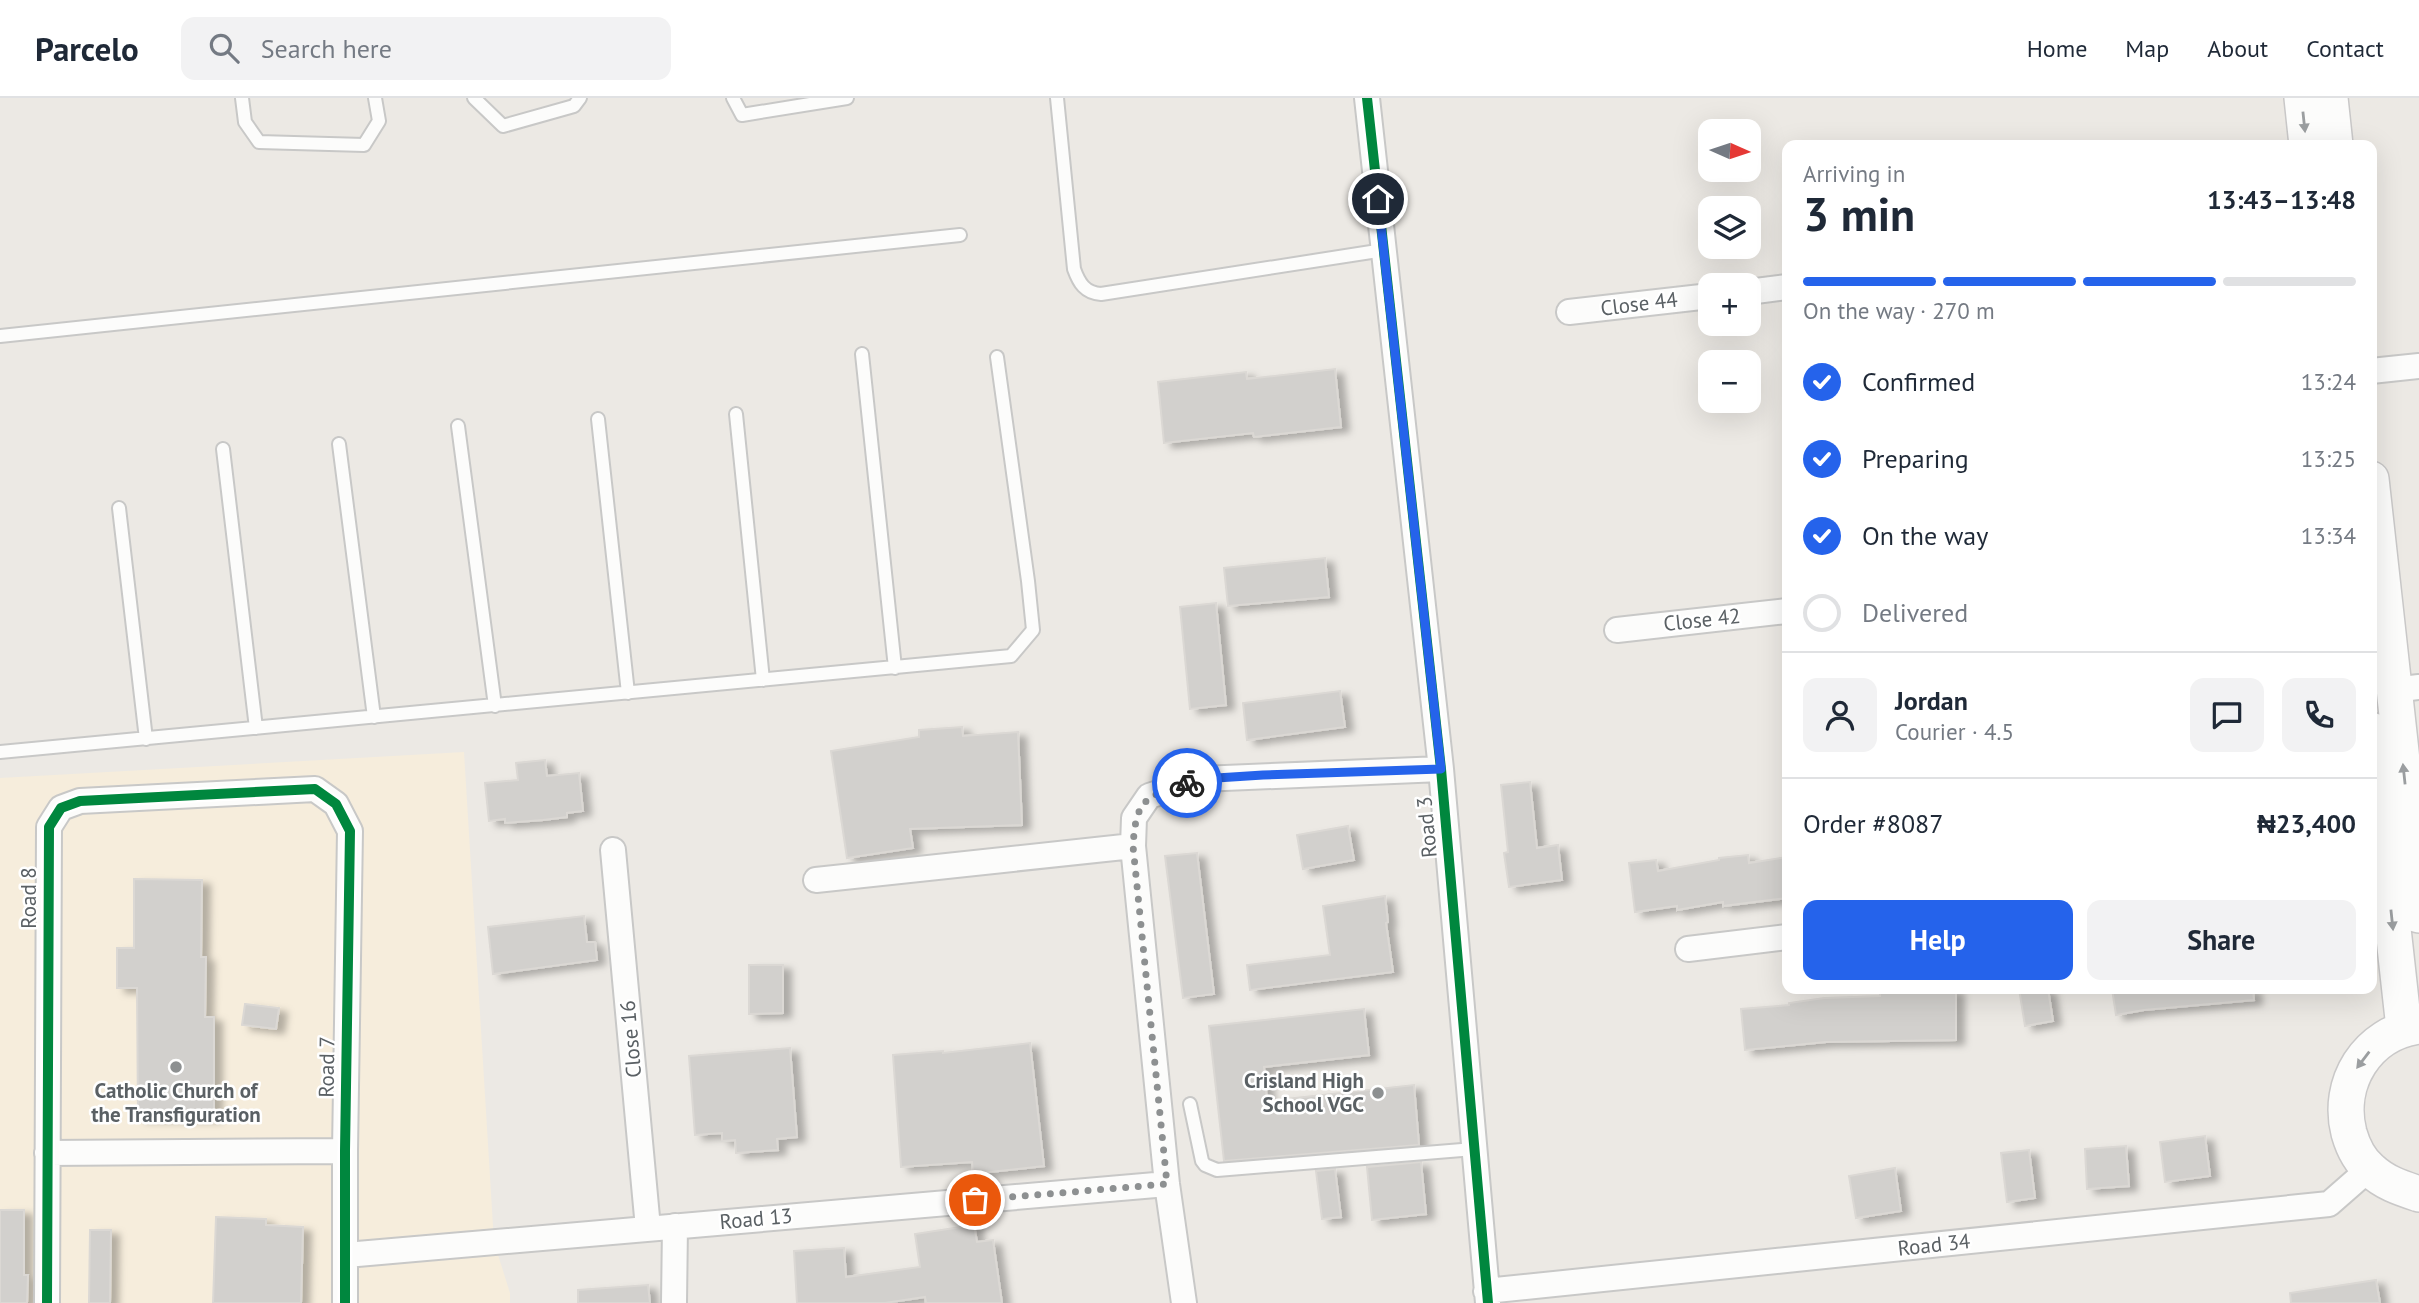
<!DOCTYPE html>
<html lang="en">
<head>
<meta charset="utf-8">
<style>
  body { margin:0; font-family:"PT Sans",sans-serif; background:#f2f2f3; color:#1f2937; height:100vh; display:flex; flex-direction:column; font-size:26px; white-space:nowrap }
  * { box-sizing:border-box; margin:0 }
  p { font-size:23px; color:#747a83 }
  .icon { flex:none; width:38px; height:38px; fill:none; stroke:currentColor; stroke-width:2; stroke-linecap:round; stroke-linejoin:round }
  .map { position:relative; flex:1; overflow:hidden }
  .panel { position:absolute; left:1782px; top:42px; width:595px; height:854px; display:flex; flex-direction:column; background:#fff; border-radius:14px; box-shadow:0 7px 28px #0002 }
  .panel>* { flex:none }
  .needle { width:46px; rotate:93deg }
  .tools { position:absolute; left:1698px; top:21px; display:grid; gap:14px }
  .tools a { display:grid; place-items:center; width:63px; height:63px; border-radius:14px; background:#fff; box-shadow:0 7px 28px #0002; font-size:35px }
  .pin { position:absolute; display:grid; place-items:center; width:60px; height:60px; color:#fff; margin:-30px; border:4px solid #fff; border-radius:50%; box-shadow:0 2px 7px #0007 }
  .courier { position:absolute; display:grid; place-items:center; width:70px; height:70px; margin:-35px; border:5px solid #2563eb; border-radius:50%; background:#fff; color:#222; box-shadow:0 2px 9px #0007 }
  .headline em { font-style:normal; font-weight:700 }
  .headline div { display:flex; flex-direction:column-reverse }
  .headline { display:flex; align-items:center; justify-content:space-between; height:119px; padding:0 21px }
  h1 { font-size:46px; font-weight:700; line-height:52px }
  .bar { display:grid; grid-template-columns:repeat(4,1fr); gap:10px 7px; align-content:center; height:84px; padding:0 21px }
  .bar i { height:9px; border-radius:5px; background:#e0e1e3 }
  .bar .on { background:#2563eb }
  .bar p { grid-column:span 4 }
  .line { display:flex; align-items:center; gap:18px; padding:0 21px; border-top:2px solid #e0e1e3 }
  .line div { flex:1 }
  .round { display:grid; place-items:center; flex:none; width:74px; height:74px; border-radius:14px; background:#f2f2f3 }
  ol { padding:0 21px; list-style:none }
  li { display:flex; align-items:center; gap:21px; height:77px }
  li p { margin-inline-start:auto }
  li .icon { padding:7px; border-radius:50%; background:#2563eb; color:#fff; stroke-width:4 }
  li:last-child { color:#747a83 }
  li i { width:38px; height:38px; border:4px solid #e0e1e3; border-radius:50% }
  .button { display:flex; gap:14px; margin-top:auto; padding:14px 21px }
  .button a { flex:1; height:80px; border-radius:14px; background:#2563eb; color:#fff; font-size:28px; font-weight:700; line-height:80px; text-align:center }
  .button a+a { background:#f2f2f3; color:#1f2937 }
  header { display:flex; align-items:center; gap:42px; box-sizing:border-box; height:98px; padding:0 35px; background:#fff; border-bottom:2px solid #e0e1e3 }
  header strong { font-size:33px }
  nav { display:flex; gap:38px; margin-inline-start:auto; font-size:24px }
  .search { width:490px; height:63px; background:#f2f2f3; display:flex; align-items:center; gap:18px; box-sizing:border-box; padding:0 24px; border-radius:14px; color:#747a83; font-size:26px }
  .map>svg:first-child { display:block }
  .commercial { fill:#f6eddc }
  .building { fill:#d2d0cd; stroke:#dbd8d4; stroke-width:2; filter:url(#shadow) }
  .lines { fill:none; stroke-linecap:round; stroke-linejoin:round }
  .lane-casing { stroke:#c8c8c7; stroke-width:16 }
  .street-casing { stroke:#c8c8c7; stroke-width:28 }
  .secondary-casing { stroke:#c9c8c8; stroke-width:38 }
  .lane { stroke:#fcfcfb; stroke-width:12 }
  .street { stroke:#fcfcfb; stroke-width:24 }
  .secondary { stroke:#fcfcfb; stroke-width:35 }
  .cycleway-casing { stroke:#fff; stroke-width:15 }
  .cycleway { stroke:#00873e; stroke-width:10 }
  .oneway { fill:#9b9ea0 }
  .done { stroke:#8d9091; stroke-width:7; stroke-dasharray:0 12.6 }
  .route { stroke:#2563eb; stroke-width:9 }
  .poi-dot { fill:#8d9091; stroke:#fff; stroke-width:2.5 }
  .labels { text-anchor:middle; stroke-width:5; stroke-linejoin:round; paint-order:stroke }
  .street-label { font-size:21px; fill:#5a6064; stroke:#fff }
  .poi-label { font-size:21px; font-weight:bold; fill:#5a6064; stroke:#fff; text-anchor:end }
</style>
</head>
<body>
<header>
<strong>Parcelo</strong>
<div class="search"><svg class="icon" aria-label="search" viewBox="0 0 24 24"><circle cx="10" cy="10" r="6"/><path d="M15 15l6 6"/></svg>Search here</div>
<nav><a>Home</a><a>Map</a><a>About</a><a>Contact</a></nav>
</header>
<div class="map">
<svg width="2419" height="1205" viewBox="0 0 2419 1205">
  <defs>
    <filter id="shadow"><feDropShadow dx="8" dy="4.5" stdDeviation="3.5" flood-color="#0004"/></filter>
  </defs>
  <rect width="100%" height="100%" fill="#ece9e4"/>
  <path class="commercial" d="M464 654 494 1144 510 1195V1205H0V680Z"/>
  <path class="building" d="M1335 271 1341 329 1254 339 1253 335 1164 345 1158 284 1246 274 1247 281Z
    M1325 460 1329 499 1228 508 1224 470Z
    M1216 505 1226 607 1190 611 1180 509Z
    M1340 593 1345 629 1247 642 1243 605Z
    M962 629 963 638 1018 634 1022 727 910 731 913 750 847 760 831 653 919 639V632Z
    M545 662 547 678 579 675 583 713 567 715V719L543 722 505 725V721L489 723 485 685 518 682 516 665Z
    M1530 684 1537 750 1558 747 1562 782 1509 789 1504 755 1508 754 1501 687Z
    M1348 728 1354 762 1303 771 1297 737Z
    M1197 755 1214 896 1183 900 1165 758Z
    M1748 757 1749 765 1787 759V800L1723 808V804L1677 812V808L1635 814 1629 765 1656 762 1658 773 1719 762V760Z
    M134 781 202 782 201 859H206L205 919H214V1019H138L137 890H117V850H134Z
    M1385 798 1388 824 1386 825 1393 874 1250 892 1247 867 1330 857 1323 808Z
    M584 818 587 844H595L597 862 493 876 488 829Z
    M749 867H783V915L749 916Z
    M1926 891H1956V942L1826 944 1745 952 1741 911 1789 907V905L1824 900 1880 898V893H1926Z
    M2019 891H2048L2053 923 2025 928Z
    M2112 891H2253L2254 902 2144 912 2116 917Z
    M245 906 279 910 276 931 242 927Z
    M1364 911 1369 957 1264 969 1267 1003 1414 987 1419 1047 1224 1063 1209 928Z
    M1030 945 1044 1068 973 1076 972 1064 901 1069 893 957 943 953V955Z
    M790 950 797 1039 777 1041 778 1052 736 1055 735 1042 722 1043V1035L695 1037 689 958Z
    M2205 1038 2210 1078 2165 1084 2160 1044Z
    M2126 1048 2129 1088 2087 1091 2085 1051Z
    M2029 1052 2035 1100 2007 1104 2001 1055Z
    M1421 1064 1426 1116 1372 1122 1367 1069Z
    M1895 1070 1901 1113 1856 1120 1849 1078Z
    M1335 1071 1341 1119 1322 1121 1316 1073Z
    M0 1112H24V1177H28L27 1205H0Z
    M216 1119 266 1121V1127L303 1129 301 1205H213Z
    M974 1127 977 1144 993 1142 1002 1205H926L925 1199 885 1205H797L794 1153 844 1150 846 1179 920 1169 915 1136Z
    M90 1132H111L110 1205H89Z
    M2376 1182 2380 1205H2291L2290 1195Z
    M648 1187 650 1205H578V1192Z"/>
  <g class="lines">
    <g class="lane-casing">
      <path id="lane" d="M242 0 245 24 259 44 364 47 379 23 375 0
        M474 0 503 28 574 8 580 0
        M733 0 742 17 847 0
        M1057 0 1074 171C1079 185 1085 195 1101 196L1384 152
        M0 238 960 137
        M862 256 895 570
        M736 316 763 582
        M598 321 628 595
        M458 328 495 608
        M339 346 374 619
        M223 351 256 630
        M119 410 146 641
        M0 654 1011 558 1033 532 1028 483 997 259
        M1190 1006 1202 1063 1205 1067 1217 1072 1474 1051"/>
    </g>
    <g class="street-casing">
      <path id="street" d="M1367 0 1441 671 1488 1205
        M1748 194 1787 189
        M1569 214 1710 198
        M2371 273 2419 268
        M1617 532 1787 513
        M2394 592 2419 589
        M613 752 648 1130
        M816 782 1133 748
        M1688 851 1787 839
        M47 1055 345 1053
        M346 1157 1167 1086
        M1486 1193 2329 1106 2369 1071
        M47 1205 49 729 61 710 80 703 315 691 336 706 350 733 345 1053V1205
        M674 1205 675 1128
        M1184 1205 1167 1086 1133 748 1134 720 1149 698 1201 681 1441 671"/>
    </g>
    <g class="secondary-casing">
      <path id="secondary" d="M2302 0 2307 47
        M2330 0 2335 47
        M2371 381 2419 817
        M2371 632 2404 930
        M2419 928C2367 935 2336 985 2349 1035 2353 1049 2360 1063 2371 1072 2385 1085 2401 1090 2419 1096"/>
    </g>
    <use href="#lane" class="lane"/>
    <use href="#street" class="street"/>
    <use href="#secondary" class="secondary"/>
    <g class="cycleway-casing">
      <path id="cycleway" d="M1367 0 1441 671 1488 1205
        M47 1205 49 729 61 710 80 703 315 691 336 706 350 733 345 1053V1205"/>
    </g>
    <use href="#cycleway" class="cycleway"/>
  </g>
  <defs><path id="oneway-solid" d="M-6-.8H1V-3.2L6.5 0L1 3.2V.8H-6Z" transform="scale(1.75)"/></defs>
  <g class="oneway">
    <use href="#oneway-solid" transform="translate(2304 24) rotate(84)"/>
    <use href="#oneway-solid" transform="translate(2404 676) rotate(-96)"/>
    <use href="#oneway-solid" transform="translate(2392 822) rotate(84)"/>
    <use href="#oneway-solid" transform="translate(2363 962) rotate(127)"/>
  </g>
  <g class="lines">
    <path class="done" d="M975 1102 1167 1086 1133 748C1136 701 1145 699 1187 685"/>
    <path class="route" d="M1187 685 1201 681 1263 677 1441 671 1378 101"/>
  </g>
  <g class="poi-dot">
    <circle cx="176" cy="969" r="7"/>
    <circle cx="1378" cy="995" r="7"/>
  </g>
  <g class="labels">
    <g class="street-label">
      <text transform="translate(1639 206) rotate(-7)" y="7">Close 44</text>
      <text transform="translate(1702 522) rotate(-6)" y="7">Close 42</text>
      <text transform="translate(1427 729) rotate(-95)" y="7">Road 3</text>
      <text transform="translate(29 800) rotate(-90)" y="7">Road 8</text>
      <text transform="translate(631 941) rotate(-95)" y="7">Close 16</text>
      <text transform="translate(327 969) rotate(-89)" y="7">Road 7</text>
      <text transform="translate(756 1121) rotate(-5)" y="7">Road 13</text>
      <text transform="translate(1934 1147) rotate(-6)" y="7">Road 34</text>
    </g>
    <g class="poi-label">
      <text x="1364" y="990">Crisland High<tspan x="1364" dy="24">School VGC</tspan></text>
      <text x="176" y="1000" text-anchor="middle">Catholic Church of<tspan x="176" dy="24">the Transfiguration</tspan></text>
    </g>
  </g>
</svg>
<div class="tools">
<a><svg class="needle" viewBox="-14 -14 28 28"><path d="M0-13l5 13h-10z" fill="#e53935"/><path d="M0 13l5-13h-10z" fill="#747a83"/></svg></a>
<a><svg class="icon" aria-label="layers" viewBox="0 0 24 24"><path d="M12 4l9 5-9 5-9-5zM3 14l9 5 9-5"/></svg></a>
<a>+</a>
<a>−</a>
</div>
<div class="pin" style="left:975px;top:1102px;background:#ea580c"><svg class="icon" aria-label="bag" viewBox="0 0 24 24"><path d="M5 8h14l-1 12H6zM9 8a3 3 0 0 1 6 0"/></svg></div>
<div class="pin" style="left:1378px;top:101px;background:#1f2937"><svg class="icon" aria-label="home" viewBox="0 0 24 24"><path d="M3 11l9-7 9 7M6 9v11h12V9"/></svg></div>
<div class="courier" style="left:1187px;top:685px"><svg class="icon" aria-label="bike" viewBox="0 0 24 24"><circle cx="6" cy="16" r="4"/><circle cx="18" cy="16" r="4"/><path d="M6 16l4-8h5l3 8M10 8l3 8H6M13 5h3"/></svg></div>
<section class="panel">
<div class="headline"><div><h1>3 min</h1><p>Arriving in</p></div><em>13:43–13:48</em></div>
<div class="bar"><i class="on"></i><i class="on"></i><i class="on"></i><i></i><p>On the way · 270 m</p></div>
<ol>
<li><svg class="icon" aria-label="check" viewBox="0 0 24 24"><path d="M5 12l5 5 9-10"/></svg>Confirmed<p>13:24</p></li>
<li><svg class="icon" aria-label="check" viewBox="0 0 24 24"><path d="M5 12l5 5 9-10"/></svg>Preparing<p>13:25</p></li>
<li><svg class="icon" aria-label="check" viewBox="0 0 24 24"><path d="M5 12l5 5 9-10"/></svg>On the way<p>13:34</p></li>
<li><i></i>Delivered</li>
</ol>
<div class="line" style="height:126px"><a class="round"><svg class="icon" aria-label="person" viewBox="0 0 24 24"><circle cx="12" cy="8" r="4"/><path d="M4 21q1-7 8-7t8 7"/></svg></a><div><b>Jordan</b><p>Courier · 4.5</p></div><a class="round"><svg class="icon" aria-label="chat" viewBox="0 0 24 24"><path d="M4 5h16v11H9l-5 4z"/></svg></a><a class="round"><svg class="icon" aria-label="phone" viewBox="0 0 24 24"><path d="M5 4h4l2 5-3 2q2 4 5 5l2-3 5 2v4C11 20 4 13 5 4z"/></svg></a></div>
<div class="line" style="height:91px"><div>Order #8087</div><b>₦23,400</b></div>
<div class="button"><a>Help</a><a>Share</a></div>
</section>
</div>
</body>
</html>
